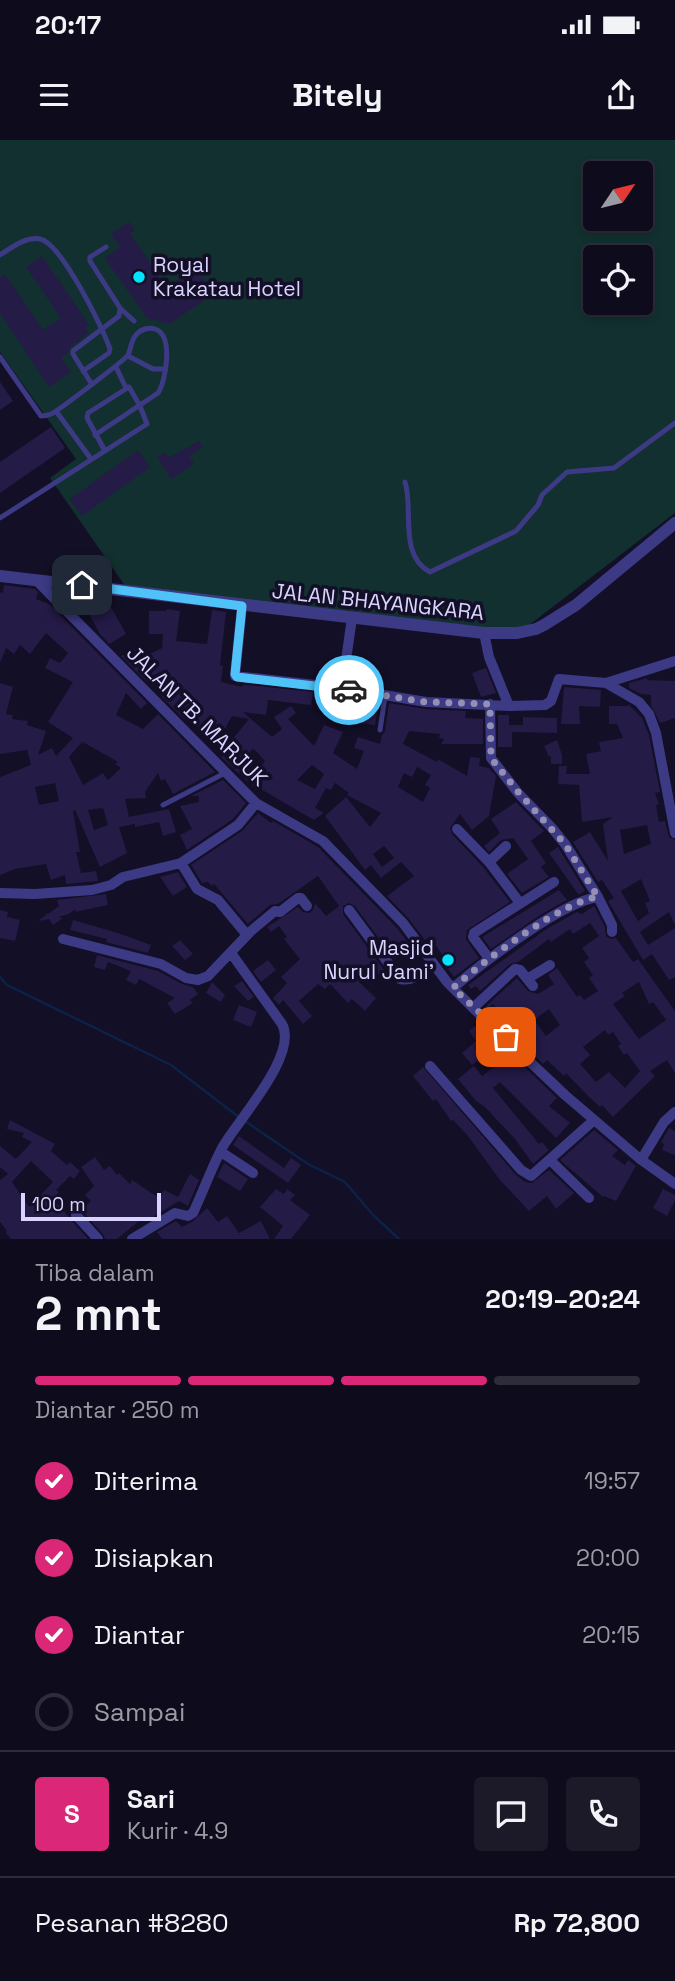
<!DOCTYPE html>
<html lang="id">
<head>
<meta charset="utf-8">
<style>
  body { margin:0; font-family:"Space Grotesk",sans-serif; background:#1c1929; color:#f1f3f6; height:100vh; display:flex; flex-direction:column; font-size:26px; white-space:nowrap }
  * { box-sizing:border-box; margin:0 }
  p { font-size:23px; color:#9b9ba3 }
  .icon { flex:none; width:38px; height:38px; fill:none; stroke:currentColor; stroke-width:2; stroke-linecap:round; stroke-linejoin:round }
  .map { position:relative; height:1099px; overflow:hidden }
  .side { display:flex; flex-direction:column; background:#0e0b1c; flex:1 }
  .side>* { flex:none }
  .needle { width:46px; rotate:55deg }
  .tools { position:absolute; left:583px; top:21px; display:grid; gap:14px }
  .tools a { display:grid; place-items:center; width:70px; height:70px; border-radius:7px; background:#0e0b1c; box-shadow:0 4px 10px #0003,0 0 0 2px #2e2b3b; font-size:35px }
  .scale { position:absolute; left:21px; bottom:18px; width:140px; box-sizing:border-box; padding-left:7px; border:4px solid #d9d4ff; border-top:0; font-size:19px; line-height:24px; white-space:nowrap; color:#d9d4ff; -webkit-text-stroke:5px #130f26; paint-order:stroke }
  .pin { position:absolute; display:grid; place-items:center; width:60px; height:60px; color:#fff; margin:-30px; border-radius:14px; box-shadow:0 4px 10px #0006 }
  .courier { position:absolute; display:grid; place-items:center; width:70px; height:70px; margin:-35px; border:5px solid #4fc3f7; border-radius:50%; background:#fff; color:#222; box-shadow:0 2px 9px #0007 }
  .summary em { font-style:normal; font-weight:800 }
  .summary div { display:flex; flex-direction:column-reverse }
  .summary { display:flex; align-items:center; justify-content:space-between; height:119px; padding:0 35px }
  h1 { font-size:46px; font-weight:800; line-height:52px }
  .bar { display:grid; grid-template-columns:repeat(4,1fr); gap:10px 7px; align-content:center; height:84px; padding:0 35px }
  .bar i { height:9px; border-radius:5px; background:#2e2b3b }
  .bar .on { background:#db2777 }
  .bar p { grid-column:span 4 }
  .line { display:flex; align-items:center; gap:18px; padding:0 35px; border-top:2px solid #2e2b3b }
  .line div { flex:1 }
  .round { display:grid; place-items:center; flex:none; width:74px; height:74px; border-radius:7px; background:#1c1929 }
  ol { padding:0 35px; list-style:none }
  li { display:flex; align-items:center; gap:21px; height:77px }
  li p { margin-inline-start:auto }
  li .icon { padding:7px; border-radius:50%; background:#db2777; color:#fff; stroke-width:4 }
  li:last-child { color:#9b9ba3 }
  li i { width:38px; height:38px; border:4px solid #2e2b3b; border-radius:50% }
  .status { display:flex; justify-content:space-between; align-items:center; height:49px; padding:0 35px; background:#0e0b1c; direction:ltr }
  .status svg { height:19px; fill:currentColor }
  header { display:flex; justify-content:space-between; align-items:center; height:91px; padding:0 35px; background:#0e0b1c; font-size:32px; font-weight:800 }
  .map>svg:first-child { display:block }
  .green { fill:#12302f; fill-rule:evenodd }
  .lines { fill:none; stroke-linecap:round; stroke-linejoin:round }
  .stream { stroke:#0c2248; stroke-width:2.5 }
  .building { fill:#241b47; fill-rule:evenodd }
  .service { stroke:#3d3a85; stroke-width:5 }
  .minor { stroke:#3d3a85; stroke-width:10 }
  .tertiary { stroke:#3d3a85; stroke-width:12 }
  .done { stroke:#948fb3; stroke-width:7; stroke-dasharray:0 12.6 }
  .route { stroke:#4fc3f7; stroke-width:9 }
  .poi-dot { fill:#00e5ff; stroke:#130f26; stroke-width:2.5 }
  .labels { text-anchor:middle; stroke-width:7; stroke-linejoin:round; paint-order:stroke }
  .poi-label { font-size:21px; fill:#d9d4ff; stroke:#130f26; text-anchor:start }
  .street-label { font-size:21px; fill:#d9d4ff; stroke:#130f26 }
</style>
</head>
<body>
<div class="status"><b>20:17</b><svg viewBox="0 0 49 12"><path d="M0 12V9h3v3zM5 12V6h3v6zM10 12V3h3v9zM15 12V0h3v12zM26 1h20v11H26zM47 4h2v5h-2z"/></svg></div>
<header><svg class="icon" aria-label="menu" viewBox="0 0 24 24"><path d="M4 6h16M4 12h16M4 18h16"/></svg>Bitely<svg class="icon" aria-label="share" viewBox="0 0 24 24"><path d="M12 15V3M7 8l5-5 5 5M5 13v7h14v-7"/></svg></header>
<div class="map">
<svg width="675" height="1099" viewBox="0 0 675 1099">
  <rect width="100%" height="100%" fill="#130f26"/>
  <path class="green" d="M0 0H675V373L520 492 128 450 50 338 76 319 0 212ZM595 33H640V79H595ZM595 117H640V163H595Z"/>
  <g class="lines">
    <path class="stream" d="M0 837 7 845 171 925 240 978
      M245 981 308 1024 345 1042 373 1075 399 1099"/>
  </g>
  <path class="building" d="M129 82 135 90 130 94 167 147 195 127 205 141 211 138 214 143 209 147 214 154 169 184 147 178 105 118 120 107 111 94Z
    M42 116 89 185 85 188 89 193 70 207 68 213 61 217 71 232 49 247 0 173V137L5 134 43 190 61 178 26 127Z
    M0 242 13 261 0 270Z
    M51 287 65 308 0 353V322Z
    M199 301 203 307 189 316 194 324 171 339 157 317 165 312 168 318Z
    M138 310 150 327 82 376 70 359Z
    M4 445 35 449 38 452 36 459 49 464 147 563 141 569 126 553 116 575 143 589 158 574 215 632 173 654 165 639 161 641 158 633 145 652 146 658 125 659 129 677 169 669 176 692 163 696 159 682 135 687V684L119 687 127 713 100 727 75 670 73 671 80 712H76L81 733 96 731 98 741 66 744 65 735 51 740 46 724 15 729 0 735V637L31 625 27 610 0 614V543L13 547 6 574 13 575 12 579 28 581 27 585 46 591 38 615 52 608 56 616 73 598 48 582 73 542 45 528 50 518 60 523 68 513 46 493 30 514 20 505 14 514 6 508 0 523V452L3 453ZM81 601 118 622 115 624 121 628 108 640 103 633 83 645 69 617 81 603 84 605ZM55 643 59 661 39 665 35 647ZM103 668 108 685 94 690 88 670Z
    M67 453 89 455 95 463 106 458 126 494 109 504 100 494 82 461 74 468 63 456Z
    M167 469 180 471 176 501 207 504 212 470 226 472 220 525 223 526 221 542 242 547 243 545 258 546 313 552 311 565 268 560 266 575 243 572 272 597 282 589 274 577 291 566 296 573 288 579 314 606 324 585 343 592 333 613 357 629 364 611 354 608 358 597 380 604 382 595 385 591 389 563 425 569 466 571 465 578 483 579V604H441L444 599 439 598 440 594 409 591 403 604 437 622 438 619 467 636 470 617 480 618 479 626 489 628 496 636 489 676 472 690 460 674 450 688 452 694 483 727 510 762 467 790 466 799 479 818 454 837 442 821 445 819 433 801 430 802 428 798 425 800 408 778 387 756 414 736 401 722 381 738 371 725 365 730 325 676 346 657 370 687 381 673 347 655 349 653 335 643 331 650 326 648 315 668 324 673 314 680 259 648 257 650 221 617 228 608 226 607 249 579 232 576 218 602 200 593 201 589 183 578 163 558 160 554 163 552 158 535 147 542 121 516 136 508 141 518 162 508 163 494H149V471H166ZM252 609 255 610 265 621 256 633 244 622ZM312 625 324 634 315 649 297 640ZM417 627 431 635 425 645 430 648 423 662 398 647 404 633 412 637ZM384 706 394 718 382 727 373 714Z
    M486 528 496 553 481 557 472 533Z
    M647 538V540L675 541V578L660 583 651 565V555L641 554 629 548V543Z
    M564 547 601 550 600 567 579 566 580 584H561Z
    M357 558 379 562 375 585 351 582 353 563H357Z
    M628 564 642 578 649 595 660 652 655 653 659 664 656 665 659 682 665 681 669 697 675 700V785L669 772 640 792 648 805 675 788V837L669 840 652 814 643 820 608 761 614 758 602 740 598 742 573 702 590 692 608 721 603 684 613 677 582 682 579 645 558 644 559 626H567L566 634H590L586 614 601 611 599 602 623 598 617 584H609V566H628ZM647 685 651 704 624 714 620 690ZM641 739 650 761 645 763 649 773 638 781 621 751Z
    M498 575H509V585H523V577L557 578V593L512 592V607H498Z
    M557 600 562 615V624H551V616L549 617 544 606Z
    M223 640 246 663 233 679 187 710 180 695 192 689 180 666 199 662V656H191Z
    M516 662 544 691 531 701 546 723 541 727 549 737 522 753 507 734 528 719 513 698 501 700 489 712 484 706 500 693 491 679Z
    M258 673 271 683 273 681 318 707 397 788 413 809 402 817 400 815 394 819 355 766 349 763 343 766V774L384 830 378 835 374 829 358 841 376 858 365 871 352 859 348 863 330 844 325 849 318 844 299 861 312 876 303 884 283 860 279 865 273 858 287 843 281 837 300 819 284 799 287 797 279 786 271 792 267 787 298 767 303 772 309 773 313 770 315 763 326 776 339 766 318 736 278 764 270 765 248 784 214 744 212 746 208 742 202 743 191 725 242 691Z
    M558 707 585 751 580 754H578L549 713Z
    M178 732 187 747 173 756 160 737Z
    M559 750 567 760 540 775 491 809 482 797Z
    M106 754 108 765 75 772 76 769 69 774 58 777 63 778 53 785 49 779 38 781 46 775 45 773 48 774 59 766 57 760Z
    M594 766 605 787 606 796 611 799 616 798 633 822 638 819 675 871V933L667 920 650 931 655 936 613 977 602 965 600 967 588 956 566 933 564 936 547 920 543 924 523 905 514 891 511 894 503 886 507 882 493 864 488 868 486 866 517 838 528 851 538 854 554 844 548 835 557 828 577 857 580 855 584 860 598 851 589 838 593 835 584 822 589 818 582 808 599 796 590 783 573 794 570 789 551 802 549 799 518 822 510 824 480 851 476 846 471 849 468 845 548 788 577 772 582 774ZM639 842 649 864 653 862 666 880 639 899 613 864 625 856 622 853ZM549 869 560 885 546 896 534 880ZM605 890 608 895 613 892 621 904 618 906 624 915 627 913 640 931 625 948 609 932 596 942 580 924 590 915 583 907Z
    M0 770 8 772 7 777 20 780 15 801 0 798Z
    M73 780 118 793 151 805 148 813 106 802 107 799 70 790Z
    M180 800 193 814 185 820 172 806Z
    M97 815 158 831 182 844 193 847 198 854 190 860 193 863 175 874 167 863 175 858 139 839 136 845 126 840 131 831 108 822 105 830 94 827Z
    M268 820 276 830 261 842 253 831Z
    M242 841 254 857 248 861 234 846Z
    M212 842 225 855 221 862 206 853Z
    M239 865 257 872 251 887 233 880Z
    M475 886 480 892 484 889 500 904 472 925 462 913 476 901 469 891Z
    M511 914 557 958 549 966 570 983 556 998 500 942 493 948 539 1004 542 1002 549 1010 533 1024 515 999 485 967 476 961 458 939 474 926 482 936Z
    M423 927 516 1035 525 1042 532 1043 549 1030 574 1053 556 1069 547 1056 529 1071 500 1040 468 996 453 980 451 981 436 959 433 961 413 936Z
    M10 980 55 1004 51 1011 67 1025 70 1022 80 1031 74 1039 70 1036 56 1050 59 1052 53 1059 88 1099H11L5 1092 7 1091 0 1082V1040L8 1034 0 1027V1006L16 1019 32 1002 22 997 24 993 7 989ZM31 1021 53 1042 29 1067 12 1042Z
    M669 988 675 991V1015L662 1010 664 1004 661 1002Z
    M594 990 618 1010 612 1016 625 1025 628 1020 636 1026 616 1061 604 1056 603 1057 560 1020Z
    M239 996 284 1028 291 1018 301 1025 288 1043 233 1005Z
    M95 1017 104 1030 110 1026 117 1035 119 1033 130 1044 132 1040 159 1058 164 1050 178 1057 190 1034 199 1040 188 1066 179 1061 147 1081 144 1077 117 1099H105L103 1094 81 1070 91 1061 85 1055 94 1046 81 1027Z
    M224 1023 248 1039 240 1051 217 1037Z
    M276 1049 284 1054 287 1049 295 1055 290 1060 310 1075 291 1099H274L283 1086 260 1067Z
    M663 1049 675 1055V1060L667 1076 653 1068Z
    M207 1068 218 1082 227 1076 239 1093 261 1081 270 1099H162L157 1092 176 1081 182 1087 192 1082Z"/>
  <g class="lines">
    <path class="service" d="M0 115C11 108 26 96 40 99 61 103 103 188 110 209L109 213 83 231
      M120 168 134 181
      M128 216 153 229H165
      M0 217 41 276C46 276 46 276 51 274 58 271 126 219 128 215 131 209 131 200 136 195 141 189 149 187 155 189 174 195 166 241 158 253L95 295
      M116 227 126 248
      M91 243 73 214V211L119 176 120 168 90 121V117L106 107
      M56 271 91 319
      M405 342C414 369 398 415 430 432L516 391 538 365 542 355 567 332 614 328 675 283
      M0 378 147 284 140 266 129 247 88 273 87 278 105 311
      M380 590 385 556
      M163 665 225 633"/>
    <path class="minor" d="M36 440 256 663 323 701 403 783 447 842 473 868 565 955 640 1019 675 1044
      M242 466 235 536 342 548 352 478
      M484 493 489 517 509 566
      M606 543 639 562 649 574 656 593 675 693
      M342 548 426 562 509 566 545 565 551 561 559 539 606 543 675 521
      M490 564 491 618 518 653 552 688 565 704 598 757
      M457 689 489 722 520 763
      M489 722 506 706
      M181 723 197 749 218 760 247 795
      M0 753 35 754 92 750 111 745 123 737 181 723 238 685 256 663
      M349 770 400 839C415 842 423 832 433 823
      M63 799 161 824 186 838 198 840 208 836 251 791 275 771 280 772 298 758H301L307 766
      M488 817 473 797 474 793 554 742
      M527 839 550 825
      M453 848C481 824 563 761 598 757L612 785V792
      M473 868 515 829 520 830 533 846
      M430 926 521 1030 531 1036 594 980
      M221 1012 253 1033
      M550 1020 589 1058
      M641 1020 664 982 675 972
      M76 1075 98 1099
      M132 1099 175 1073 188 1076 193 1073C203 1052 211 1029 222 1008 237 981 299 915 282 884L231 813"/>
    <path class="tertiary" d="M0 436 484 493H517L536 489 544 485 576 465 675 383"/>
  </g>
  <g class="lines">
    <path class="done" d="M349 550 426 562 490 564 491 618 519 653 565 704 598 757C564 760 480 824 453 848L506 897"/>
    <path class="route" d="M82 445 242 466 235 534 237 537 349 550"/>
  </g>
  <g class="poi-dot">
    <circle cx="139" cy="137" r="7"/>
    <circle cx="448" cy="820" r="7"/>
  </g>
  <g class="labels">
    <g class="poi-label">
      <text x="153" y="132">Royal<tspan x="153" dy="24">Krakatau Hotel</tspan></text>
      <text x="434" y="815" text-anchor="end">Masjid<tspan x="434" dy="24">Nurul Jami'</tspan></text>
    </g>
    <g class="street-label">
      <text transform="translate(378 462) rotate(6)" y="7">JALAN BHAYANGKARA</text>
      <text transform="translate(197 576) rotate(45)" y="7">JALAN TB. MARJUK</text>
    </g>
  </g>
</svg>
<div class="tools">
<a><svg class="needle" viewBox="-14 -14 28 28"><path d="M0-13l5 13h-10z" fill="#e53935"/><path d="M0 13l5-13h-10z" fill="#9b9ba3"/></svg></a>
<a><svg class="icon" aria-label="locate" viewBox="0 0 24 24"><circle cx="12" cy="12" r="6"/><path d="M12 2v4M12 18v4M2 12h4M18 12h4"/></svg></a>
</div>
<div class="scale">100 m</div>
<div class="pin" style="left:506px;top:897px;background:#ea580c"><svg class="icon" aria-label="bag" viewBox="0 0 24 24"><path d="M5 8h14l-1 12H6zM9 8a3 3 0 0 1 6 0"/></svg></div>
<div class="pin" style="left:82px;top:445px;background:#1f2937"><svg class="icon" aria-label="home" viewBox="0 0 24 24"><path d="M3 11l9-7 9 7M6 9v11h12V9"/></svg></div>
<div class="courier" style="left:349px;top:550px"><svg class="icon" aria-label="car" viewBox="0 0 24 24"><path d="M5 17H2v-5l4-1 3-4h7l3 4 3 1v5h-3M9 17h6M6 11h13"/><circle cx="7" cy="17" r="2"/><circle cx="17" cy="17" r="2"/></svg></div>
</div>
<section class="side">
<div class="summary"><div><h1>2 mnt</h1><p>Tiba dalam</p></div><em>20:19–20:24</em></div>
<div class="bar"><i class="on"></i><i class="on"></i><i class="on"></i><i></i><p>Diantar · 250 m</p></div>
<ol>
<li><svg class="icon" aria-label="check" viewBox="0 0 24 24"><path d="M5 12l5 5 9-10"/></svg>Diterima<p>19:57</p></li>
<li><svg class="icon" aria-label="check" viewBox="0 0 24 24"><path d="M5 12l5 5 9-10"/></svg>Disiapkan<p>20:00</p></li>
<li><svg class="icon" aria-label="check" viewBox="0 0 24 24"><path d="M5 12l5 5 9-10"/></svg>Diantar<p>20:15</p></li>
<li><i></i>Sampai</li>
</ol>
<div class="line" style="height:126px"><b class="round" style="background:#db2777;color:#fff">S</b><div><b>Sari</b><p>Kurir · 4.9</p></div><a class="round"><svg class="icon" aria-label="chat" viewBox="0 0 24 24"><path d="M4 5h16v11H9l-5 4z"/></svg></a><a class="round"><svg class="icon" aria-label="phone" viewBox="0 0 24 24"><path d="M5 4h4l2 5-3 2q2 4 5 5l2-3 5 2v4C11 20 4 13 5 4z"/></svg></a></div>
<div class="line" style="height:91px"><div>Pesanan #8280</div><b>Rp 72,800</b></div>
</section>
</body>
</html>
